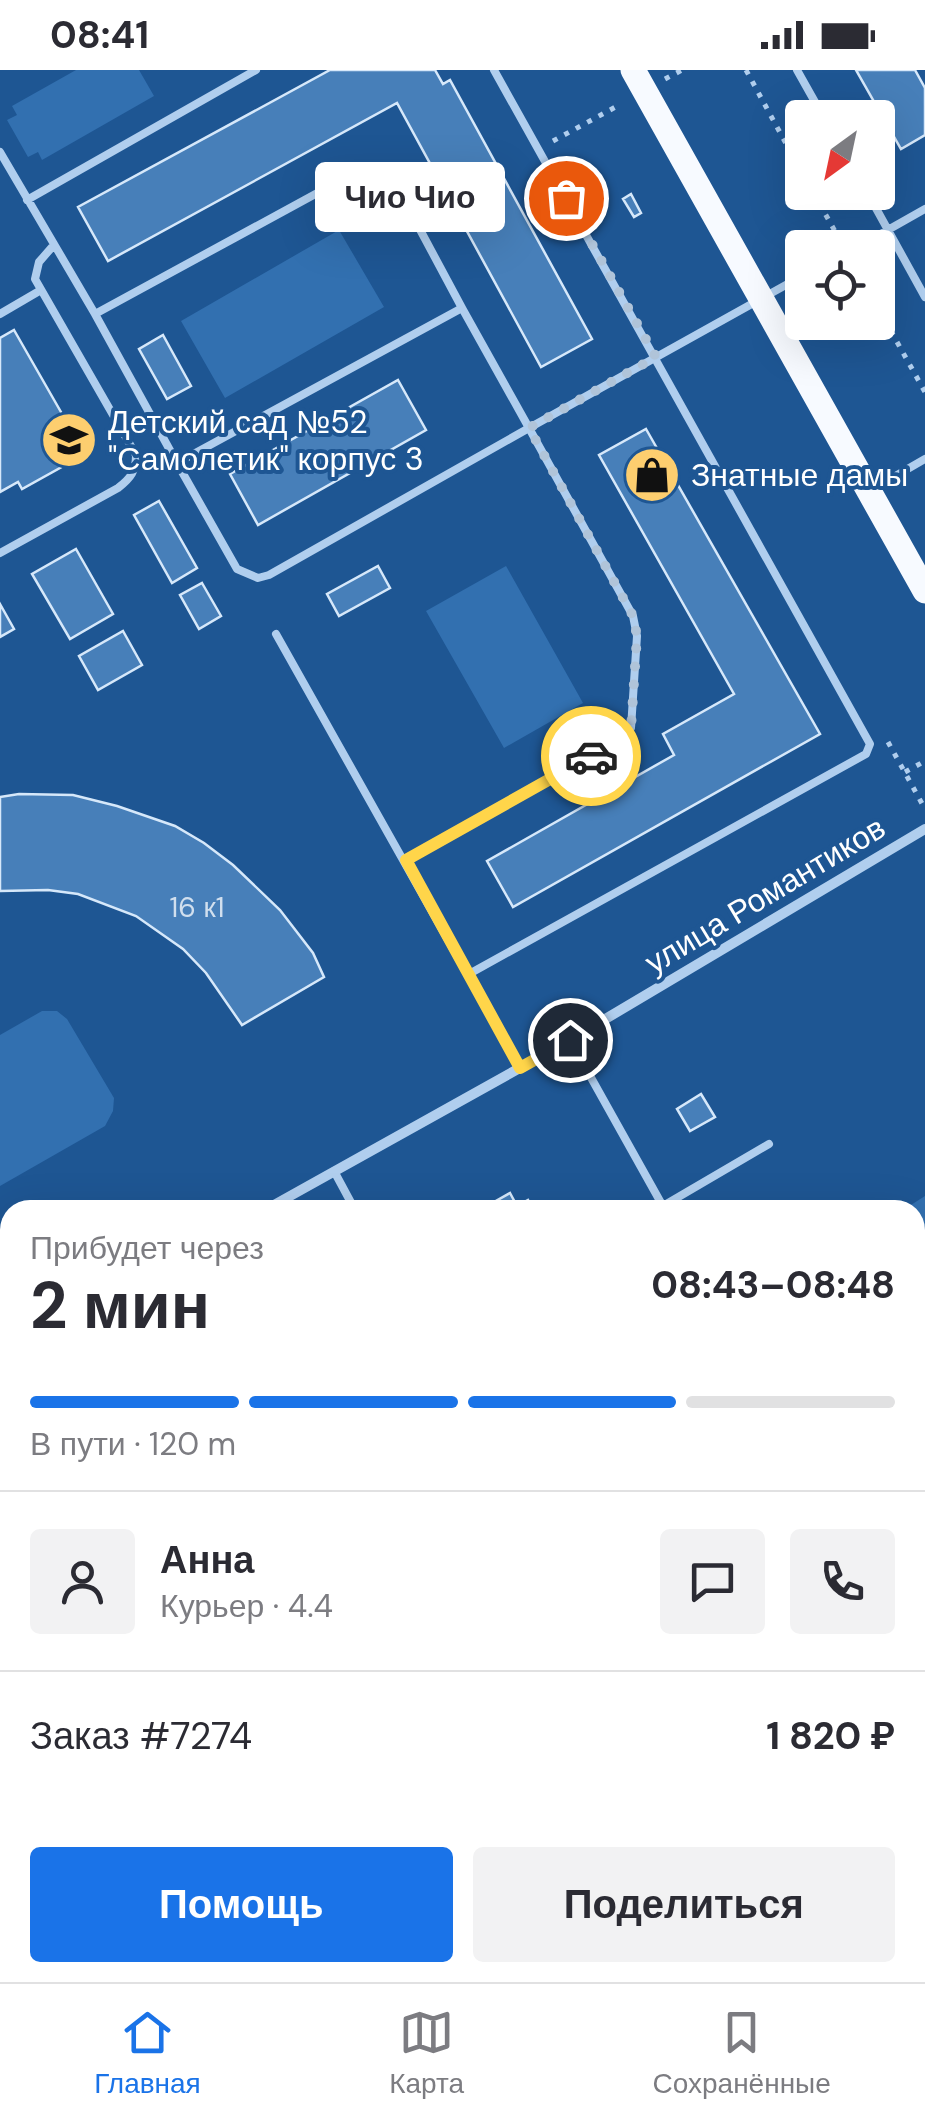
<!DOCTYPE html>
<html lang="ru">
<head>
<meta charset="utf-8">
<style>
  body { margin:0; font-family:"DM Sans",sans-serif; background:#f2f2f3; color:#2b2b33; height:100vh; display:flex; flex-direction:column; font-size:38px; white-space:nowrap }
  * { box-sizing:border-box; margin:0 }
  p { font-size:32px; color:#7c7c81 }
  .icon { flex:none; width:55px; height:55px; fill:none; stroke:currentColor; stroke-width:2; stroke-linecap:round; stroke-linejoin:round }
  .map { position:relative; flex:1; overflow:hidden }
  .panel { position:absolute; left:0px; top:1130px; width:925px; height:782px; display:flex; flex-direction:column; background:#fff; border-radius:30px 30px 0 0; box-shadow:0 10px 40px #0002 }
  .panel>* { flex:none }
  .needle { width:65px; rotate:213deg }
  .fabs { position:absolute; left:785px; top:30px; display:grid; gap:20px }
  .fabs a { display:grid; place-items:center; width:110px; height:110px; border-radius:10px; background:#fff; box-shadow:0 10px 40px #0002; font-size:50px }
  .pin { position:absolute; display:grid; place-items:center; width:85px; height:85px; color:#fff; margin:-42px; border:5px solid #fff; border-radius:50%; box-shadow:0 2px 10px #0007 }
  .courier { position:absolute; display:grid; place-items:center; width:100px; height:100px; margin:-50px; border:8px solid #ffd54a; border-radius:50%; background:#fff; color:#222; box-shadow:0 2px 12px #0007 }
  .bubble { position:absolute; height:70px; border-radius:10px; background:#fff; box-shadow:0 10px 40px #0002; font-size:32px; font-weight:700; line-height:70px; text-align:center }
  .head em { font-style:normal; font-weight:700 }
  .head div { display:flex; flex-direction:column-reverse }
  .head { display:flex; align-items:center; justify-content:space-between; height:170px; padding:0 30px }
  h1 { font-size:65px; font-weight:700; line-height:75px }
  .bar { display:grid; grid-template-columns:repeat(4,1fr); gap:15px 10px; align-content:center; height:120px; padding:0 30px }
  .bar i { height:12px; border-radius:8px; background:#e1e1e2 }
  .bar .on { background:#1a73e8 }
  .bar p { grid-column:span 4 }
  .line { display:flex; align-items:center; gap:25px; padding:0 30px; border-top:2px solid #e1e1e2 }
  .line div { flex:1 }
  .round { display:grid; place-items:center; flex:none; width:105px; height:105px; border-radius:10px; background:#f2f2f3 }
  .button { display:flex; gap:20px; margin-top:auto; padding:20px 30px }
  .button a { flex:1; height:115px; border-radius:10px; background:#1a73e8; color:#fff; font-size:40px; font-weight:700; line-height:115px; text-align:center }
  .button a+a { background:#f2f2f3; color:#2b2b33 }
  .status { display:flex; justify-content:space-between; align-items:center; height:70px; padding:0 50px; background:#fff; direction:ltr }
  .status svg { height:28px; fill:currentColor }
  .tab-bar { display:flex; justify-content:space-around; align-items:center; height:140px; border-top:2px solid #e1e1e2; background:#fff; font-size:28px; color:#7c7c81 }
  .tab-bar a { display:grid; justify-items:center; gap:5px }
  .tab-bar .on { color:#1a73e8 }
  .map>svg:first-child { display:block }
  .green { fill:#3270b0 }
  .building { fill:#477fb9; stroke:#d6e8fa; stroke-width:2.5 }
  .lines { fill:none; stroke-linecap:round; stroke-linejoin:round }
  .path { stroke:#b0ceee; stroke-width:5; stroke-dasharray:5 8; stroke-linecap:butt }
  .lane { stroke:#b0ceee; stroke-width:8 }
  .street { stroke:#b0ceee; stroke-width:10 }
  .primary { stroke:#f7faff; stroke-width:25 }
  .done { stroke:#b0c4d9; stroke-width:10; stroke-dasharray:0 18 }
  .route { stroke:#ffd54a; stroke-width:12 }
  .labels { text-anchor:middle; stroke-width:8; stroke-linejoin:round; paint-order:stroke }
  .number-label { font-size:28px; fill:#d1dfee }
  .poi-label { font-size:32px; fill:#fff; stroke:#1e5693; text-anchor:start }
  .street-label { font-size:32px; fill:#fff; stroke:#1e5693 }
</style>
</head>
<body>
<div class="status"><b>08:41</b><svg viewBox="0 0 49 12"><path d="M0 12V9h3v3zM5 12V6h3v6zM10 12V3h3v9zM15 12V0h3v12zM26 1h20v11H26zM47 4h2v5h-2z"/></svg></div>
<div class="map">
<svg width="925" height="1912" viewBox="0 0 925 1912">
  <rect width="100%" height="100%" fill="#1e5693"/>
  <path class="green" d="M76 0H139L154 26 42 90 38 82 28 87 7 50 17 45 12 36Z
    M339 160 384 237 225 328 181 251Z
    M506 496 583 633 504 678 426 541Z
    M42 941H57L67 949 114 1028 113 1041 105 1056 0 1116V965Z
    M925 1126V1211L915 1193V1140H903Z
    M925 1221V1485L915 1469V1227Z
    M0 1568 10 1580V1786L3 1790 0 1784Z"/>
  <path class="building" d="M330 0H435L443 14 450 10 592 269 541 297 397 33 108 191 78 137Z
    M856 0H915L925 18V65L901 79Z
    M631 124 641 143 634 147 623 129Z
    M14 260 85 384 22 419 18 412 0 422V268Z
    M163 265 191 316 167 329 139 279Z
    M398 310 426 360 258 455 230 404Z
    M646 359 820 664 513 837 487 791 674 685 663 664 734 624 599 385Z
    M159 431 197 498 172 513 134 445Z
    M76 479 113 544 70 569 32 504Z
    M378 496 390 518 339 546 327 524Z
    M202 513 221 546 199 559 180 525Z
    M0 534 14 559 0 567Z
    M123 561 142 595 98 620 79 586Z
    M19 724 73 725 117 736 175 756 204 773 233 795 280 840 313 883 324 907 242 955 206 903 183 879 136 846 78 824 48 820 0 821V727Z
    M701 1024 715 1047 690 1061 677 1039Z
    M510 1123 517 1136 528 1130 533 1140H480Z
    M10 1414V1478L0 1484V1420Z
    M925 1418V1471L915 1453V1424Z
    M96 1902H239L222 1912H80Z"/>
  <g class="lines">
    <path class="path" d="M746 0 802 103
      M665 9 682 0
      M553 71 621 34
      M813 122 841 172
      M878 238 925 322
      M888 672 925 739
      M905 702 925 691
      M915 1588 925 1584
      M419 1902 425 1912"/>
    <path class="lane" d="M797 0 824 48
      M0 82 95 244 177 393 462 238 529 358 802 206
      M867 122 925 227
      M27 130 256 0
      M856 178 925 139
      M0 244 41 220
      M95 244 365 97 382 99 394 111 462 238
      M177 393 237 499 258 508 269 505 529 358 633 546 637 566 631 658 624 668 406 789
      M873 419 925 389
      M0 483 118 418C131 408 136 401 136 385L35 209 39 192 53 176
      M276 564 520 998
      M469 904 866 684 870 674 494 0
      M570 970 665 1140
      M334 1101 355 1140
      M663 1136 769 1074
      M0 1525 10 1519
      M915 1628 925 1648
      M377 1902 383 1912
      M751 1902 756 1912
      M0 1912 16 1902
      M323 1912 339 1902
      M919 1912 925 1908"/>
    <path class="street" d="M265 1140 570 970 925 759
      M0 1287 10 1282"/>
    <path class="primary" d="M633 0 925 521
      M915 1723 925 1717
      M580 1912 597 1902"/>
  </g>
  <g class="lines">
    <path class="done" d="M566 128 656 287 529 358 633 546 637 566 631 658 624 668 591 686"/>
    <path class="route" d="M570 970 520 998 406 790 591 686"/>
  </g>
  <defs>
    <g id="school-disc" transform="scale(2.875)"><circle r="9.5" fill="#fdce6f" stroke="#1e5693"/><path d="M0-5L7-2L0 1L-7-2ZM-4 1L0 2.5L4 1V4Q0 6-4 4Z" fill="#111"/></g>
    <g id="shop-disc" transform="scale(2.875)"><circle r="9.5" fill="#fdce6f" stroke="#1e5693"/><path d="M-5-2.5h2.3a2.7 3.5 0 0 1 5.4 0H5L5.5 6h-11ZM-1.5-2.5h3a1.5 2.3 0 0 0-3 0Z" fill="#111"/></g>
  </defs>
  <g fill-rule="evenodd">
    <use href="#school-disc" x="69" y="370"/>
    <use href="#shop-disc" x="652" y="405"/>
  </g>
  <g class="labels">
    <g class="number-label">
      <text x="197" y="847">16 к1</text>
    </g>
    <g class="poi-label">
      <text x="108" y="363">Детский сад №52<tspan x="108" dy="37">"Самолетик" корпус 3</tspan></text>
      <text x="691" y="416">Знатные дамы</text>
    </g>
    <g class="street-label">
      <text transform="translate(765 825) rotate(-31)" y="11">улица Романтиков</text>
    </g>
  </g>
</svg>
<div class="fabs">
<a><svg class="needle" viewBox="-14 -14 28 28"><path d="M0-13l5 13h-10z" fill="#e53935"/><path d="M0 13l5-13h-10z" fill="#7c7c81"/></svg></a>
<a><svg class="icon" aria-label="locate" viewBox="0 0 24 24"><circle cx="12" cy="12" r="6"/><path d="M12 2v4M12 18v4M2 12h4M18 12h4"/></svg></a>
</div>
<div class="pin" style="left:566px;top:128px;background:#ea580c"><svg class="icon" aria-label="bag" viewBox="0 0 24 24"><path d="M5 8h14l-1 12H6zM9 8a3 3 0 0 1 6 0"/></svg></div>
<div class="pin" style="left:570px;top:970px;background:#1f2937"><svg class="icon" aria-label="home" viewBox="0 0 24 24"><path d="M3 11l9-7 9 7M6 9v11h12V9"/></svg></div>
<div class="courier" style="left:591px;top:686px"><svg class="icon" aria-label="car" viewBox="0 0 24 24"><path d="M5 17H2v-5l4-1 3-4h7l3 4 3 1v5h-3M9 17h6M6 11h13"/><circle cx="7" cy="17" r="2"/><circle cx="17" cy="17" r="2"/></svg></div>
<div class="bubble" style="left:315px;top:92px;width:190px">Чио Чио</div>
<section class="panel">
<div class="head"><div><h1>2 мин</h1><p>Прибудет через</p></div><em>08:43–08:48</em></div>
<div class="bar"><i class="on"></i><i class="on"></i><i class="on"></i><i></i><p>В пути · 120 m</p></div>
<div class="line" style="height:180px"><a class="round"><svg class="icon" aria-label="person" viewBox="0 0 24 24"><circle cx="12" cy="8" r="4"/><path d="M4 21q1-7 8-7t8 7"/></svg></a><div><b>Анна</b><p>Курьер · 4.4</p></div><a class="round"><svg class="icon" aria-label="chat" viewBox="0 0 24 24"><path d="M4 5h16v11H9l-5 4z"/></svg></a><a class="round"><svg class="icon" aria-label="phone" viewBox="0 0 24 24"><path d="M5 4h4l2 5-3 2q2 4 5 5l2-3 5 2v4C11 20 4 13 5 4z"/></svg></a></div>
<div class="line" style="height:130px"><div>Заказ #7274</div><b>1 820 ₽</b></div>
<div class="button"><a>Помощь</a><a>Поделиться</a></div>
</section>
</div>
<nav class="tab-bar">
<a class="on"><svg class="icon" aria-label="home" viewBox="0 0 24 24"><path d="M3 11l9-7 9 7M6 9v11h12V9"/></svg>Главная</a>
<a><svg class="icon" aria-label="map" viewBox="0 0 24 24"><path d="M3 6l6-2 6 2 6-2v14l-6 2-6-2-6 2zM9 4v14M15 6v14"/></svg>Карта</a>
<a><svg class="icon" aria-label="saved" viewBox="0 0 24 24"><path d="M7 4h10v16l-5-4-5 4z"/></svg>Сохранённые</a>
</nav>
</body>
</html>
